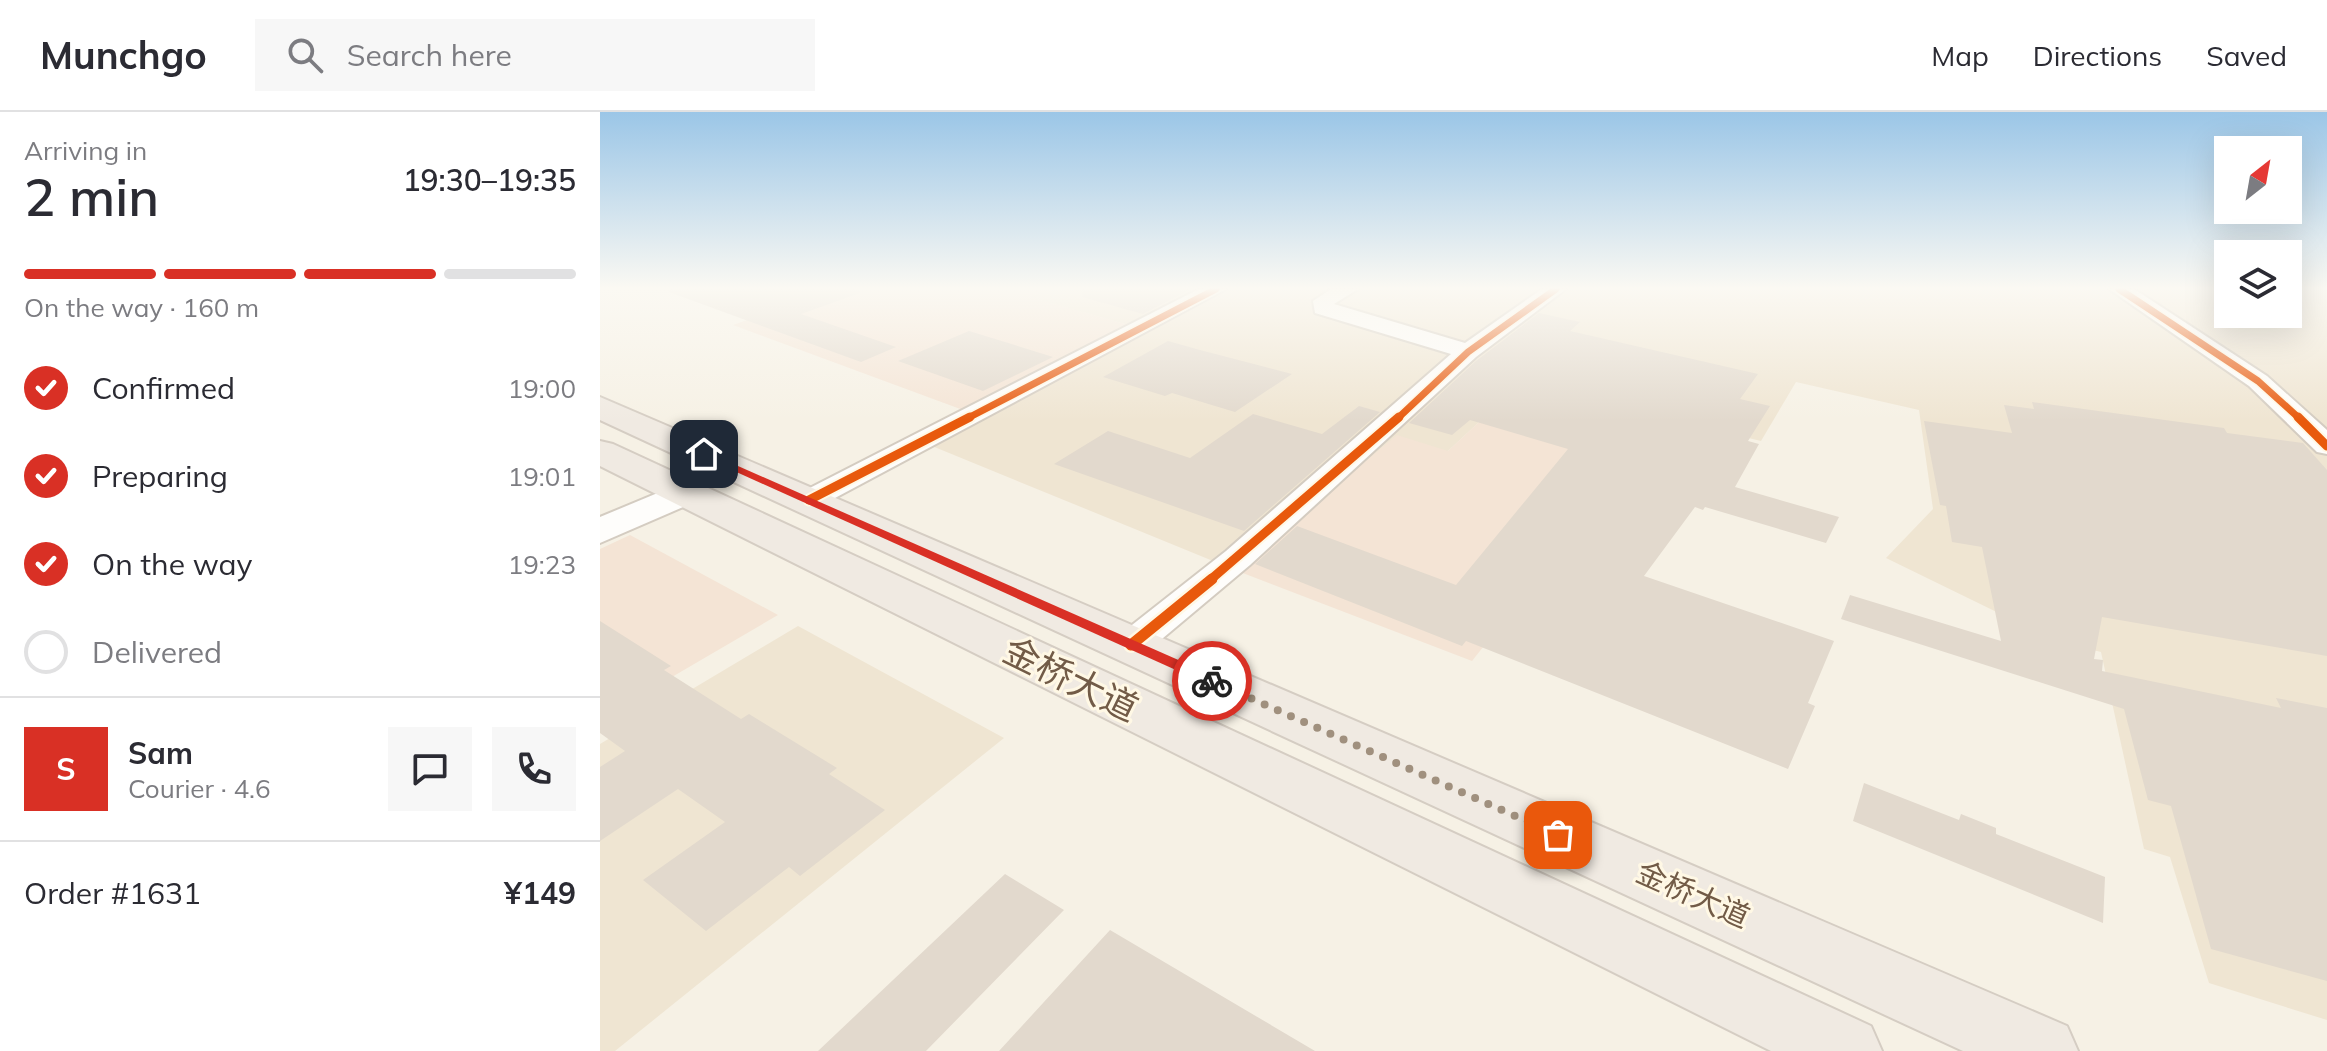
<!DOCTYPE html>
<html lang="en">
<head>
<meta charset="utf-8">
<style>
  body { margin:0; font-family:Mulish,"Noto Sans SC",sans-serif; background:#f7f7f7; color:#2b2b33; height:100vh; display:flex; flex-direction:column; font-size:30px; white-space:nowrap }
  * { box-sizing:border-box; margin:0 }
  p { font-size:26px; color:#7c7c81 }
  .icon { flex:none; width:44px; height:44px; fill:none; stroke:currentColor; stroke-width:2; stroke-linecap:round; stroke-linejoin:round }
  .map { position:relative; flex:1; overflow:hidden }
  .drawer { display:flex; flex-direction:column; background:#fff; width:600px }
  .drawer>* { flex:none }
  .needle { width:52px; rotate:31deg }
  .controls { position:absolute; left:1614px; top:24px; display:grid; gap:16px }
  .controls a { display:grid; place-items:center; width:88px; height:88px; border-radius:0px; background:#fff; box-shadow:0 8px 32px #0002; font-size:40px }
  .pin { position:absolute; display:grid; place-items:center; width:68px; height:68px; color:#fff; margin:-34px; border-radius:16px; box-shadow:0 4px 12px #0006 }
  .courier { position:absolute; display:grid; place-items:center; width:80px; height:80px; margin:-40px; border:6px solid #d93025; border-radius:50%; background:#fff; color:#222; box-shadow:0 2px 10px #0007 }
  .overview em { font-style:normal; font-weight:600 }
  .overview div { display:flex; flex-direction:column-reverse }
  .overview { display:flex; align-items:center; justify-content:space-between; height:136px; padding:0 24px }
  h1 { font-size:52px; font-weight:600; line-height:60px }
  .bar { display:grid; grid-template-columns:repeat(4,1fr); gap:12px 8px; align-content:center; height:96px; padding:0 24px }
  .bar i { height:10px; border-radius:6px; background:#e1e1e2 }
  .bar .selected { background:#d93025 }
  .bar p { grid-column:span 4 }
  .line { display:flex; align-items:center; gap:20px; padding:0 24px; border-top:2px solid #e1e1e2 }
  .line div { flex:1 }
  .round { display:grid; place-items:center; flex:none; width:84px; height:84px; border-radius:0px; background:#f7f7f7 }
  ol { padding:0 24px; list-style:none }
  li { display:flex; align-items:center; gap:24px; height:88px }
  li p { margin-inline-start:auto }
  li .icon { padding:8px; border-radius:50%; background:#d93025; color:#fff; stroke-width:4 }
  li:last-child { color:#7c7c81 }
  li i { width:44px; height:44px; border:4px solid #e1e1e2; border-radius:50% }
  header { display:flex; align-items:center; gap:48px; box-sizing:border-box; height:112px; padding:0 40px; background:#fff; border-bottom:2px solid #e1e1e2 }
  header strong { font-size:38px }
  nav { display:flex; gap:44px; margin-inline-start:auto; font-size:28px }
  .search { width:560px; height:72px; background:#f7f7f7; display:flex; align-items:center; gap:20px; box-sizing:border-box; padding:0 28px; border-radius:0px; color:#7c7c81; font-size:30px }
  main { display:flex; flex:1; min-height:0 }
  .map>svg:first-child { display:block }
  .residential { fill:#efe5d2 }
  .commercial { fill:#f4e4d5 }
  .building { fill:#e2d9cd }
  .lines { fill:none; stroke-linecap:round; stroke-linejoin:round }
  .minor-casing { stroke:#d4ccc1; stroke-width:4 }
  .tertiary-casing { stroke:#d4ccc1; stroke-width:4 }
  .trunk-casing { stroke:#d5cdc3; stroke-width:4 }
  .minor { fill:#fefdfb; fill-rule:evenodd }
  .tertiary { fill:#fefdfb; fill-rule:evenodd }
  .trunk { fill:#f0eae2; fill-rule:evenodd }
  .cycleway-far2-casing { stroke:#fff8e5; stroke-width:10 }
  .cycleway-far1-casing { stroke:#fff8e5; stroke-width:13 }
  .cycleway-casing { stroke:#fff8e5; stroke-width:16 }
  .cycleway-far2 { stroke:#e8590c; stroke-width:7 }
  .cycleway-far1 { stroke:#e8590c; stroke-width:9 }
  .cycleway { stroke:#e8590c; stroke-width:11 }
  .route { fill:#d93025 }
  .done { stroke:#a0907e; stroke-width:8; stroke-dasharray:0 14.4 }
  .labels { text-anchor:middle; stroke-width:6; stroke-linejoin:round; paint-order:stroke }
  .street-label { font-size:30px; fill:#725b47; stroke:#fff8e5 }
  .near-street-label { font-size:36px; fill:#725b47; stroke:#fff8e5 }
</style>
</head>
<body>
<header>
<strong>Munchgo</strong>
<div class="search"><svg class="icon" aria-label="search" viewBox="0 0 24 24"><circle cx="10" cy="10" r="6"/><path d="M15 15l6 6"/></svg>Search here</div>
<nav><a>Map</a><a>Directions</a><a>Saved</a></nav>
</header>
<main>
<section class="drawer">
<div class="overview"><div><h1>2 min</h1><p>Arriving in</p></div><em>19:30–19:35</em></div>
<div class="bar"><i class="selected"></i><i class="selected"></i><i class="selected"></i><i></i><p>On the way · 160 m</p></div>
<ol>
<li><svg class="icon" aria-label="check" viewBox="0 0 24 24"><path d="M5 12l5 5 9-10"/></svg>Confirmed<p>19:00</p></li>
<li><svg class="icon" aria-label="check" viewBox="0 0 24 24"><path d="M5 12l5 5 9-10"/></svg>Preparing<p>19:01</p></li>
<li><svg class="icon" aria-label="check" viewBox="0 0 24 24"><path d="M5 12l5 5 9-10"/></svg>On the way<p>19:23</p></li>
<li><i></i>Delivered</li>
</ol>
<div class="line" style="height:144px"><b class="round" style="background:#d93025;color:#fff">S</b><div><b>Sam</b><p>Courier · 4.6</p></div><a class="round"><svg class="icon" aria-label="chat" viewBox="0 0 24 24"><path d="M4 5h16v11H9l-5 4z"/></svg></a><a class="round"><svg class="icon" aria-label="phone" viewBox="0 0 24 24"><path d="M5 4h4l2 5-3 2q2 4 5 5l2-3 5 2v4C11 20 4 13 5 4z"/></svg></a></div>
<div class="line" style="height:104px"><div>Order #1631</div><b>¥149</b></div>
</section>
<div class="map">
<svg width="1727" height="939" viewBox="0 0 1727 939">
  <rect width="100%" height="100%" fill="#f6f1e5"/>
  <path class="residential" d="M447 177H1628V202H1688V177H1727V908L1609 871 1570 745 1544 737 1501 540 1454 528 1286 446 1333 397 1319 298 1196 270 1161 329 1078 309 893 297 848 339 635 458 332 334 546 218 429 185Z
    M198 514 404 626 15 939H0V632Z"/>
  <path class="commercial" d="M234 177H447L430 185 532 214 363 298 133 213Z
    M893 297 1040 337 872 549 635 458 797 323 848 339Z
    M30 423 178 503 0 607V437Z"/>
  <path class="building" d="M70 177H259L260 181 201 202 296 235 261 250 69 180Z
    M483 177H591L543 202 482 185Z
    M939 201 980 210 970 219 1158 262 1140 287 1170 294 1148 329 1159 332 1135 375 1239 405 1226 431 1105 395 1103 398 1095 395 1044 464 1234 529 1208 591 1215 594 1188 657 866 529 862 534 655 452 697 414 856 473 968 337 870 308 852 323 809 311 876 249Z
    M369 219 405 230 453 245 383 279 298 249Z
    M568 229 600 238 692 262 635 300 572 281 565 284 503 265Z
    M1432 290 1624 316 1627 321 1703 331 1727 358V544L1502 505 1494 547 1503 548 1502 559 1681 596 1676 586 1727 596V869L1611 837 1571 694 1548 688 1524 597 1241 507 1250 483 1401 529 1382 435 1352 430 1346 394 1340 393 1324 309 1412 321 1404 293 1434 297Z
    M759 294 780 300 644 419 454 352 508 319 590 346 653 302 722 322Z
    M0 509 71 554 64 558 141 607 149 602 237 656 229 662 285 698 200 764 189 755 106 819 43 768 125 710 78 677 0 729V655L25 639 0 621Z
    M1264 671 1359 708 1361 702 1396 716V722L1505 765 1503 811 1253 709Z
    M405 762 464 798 326 939H218Z
    M510 818 715 939H399Z"/>
  <g class="lines">
    <g class="minor-casing">
      <path id="minor" d="M599 177H626L220 394 209 397 198 394 194 388 198 382Z
        M731 177H758L734 192 865 231 942 177H966L876 245 650 453 544 542 531 546 518 542 513 533 518 524 626 439 851 242 715 201 713 189Z
        M1509 177H1534L1667 264 1727 318V342L1717 340 1649 274Z"/>
    </g>
    <g class="tertiary-casing">
      <path id="tertiary" d="M84 370 97 373 103 381 97 389 0 431V405Z"/>
    </g>
    <g class="trunk-casing">
      <path id="trunk" d="M0 285 1467 914 1478 939H1363L0 308Z
        M0 329 13 332 1271 914 1282 939H1171L0 354Z"/>
    </g>
    <use href="#minor" class="minor"/>
    <use href="#tertiary" class="tertiary"/>
    <use href="#trunk" class="trunk"/>
    <g class="cycleway-far2-casing">
      <path id="cycleway-far2" d="M1519 177 1658 269 1700 307
        M366 307 616 177
        M797 307 868 240 956 177"/>
    </g>
    <g class="cycleway-far1-casing">
      <path id="cycleway-far1" d="M1698 305 1727 334
        M209 388 370 305
        M609 469 799 305"/>
    </g>
    <g class="cycleway-casing">
      <path id="cycleway" d="M531 533 612 467"/>
    </g>
    <use href="#cycleway-far2" class="cycleway-far2"/>
    <use href="#cycleway-far1" class="cycleway-far1"/>
    <use href="#cycleway" class="cycleway"/>
  </g>
  <linearGradient id="sky" x2="0" y2="1"><stop stop-color="#9bc6e7"/><stop offset="0.57" stop-color="#fbf9f3"/><stop offset="1" stop-color="#fbf9f3" stop-opacity="0"/></linearGradient>
  <rect width="1727" height="309" fill="url(#sky)"/>
  <path class="route" d="M104 339 617 565 620 569 617 572H607L101 344 99 342Z"/>
  <g class="lines">
    <path class="done" d="M612 569 958 723"/>
  </g>
  <g class="labels">
    <g class="street-label">
      <text transform="translate(1093 783) rotate(24)" y="10">金桥大道</text>
    </g>
    <g class="near-street-label">
      <text transform="translate(471 567) rotate(26)" y="13">金桥大道</text>
    </g>
  </g>
</svg>
<div class="controls">
<a><svg class="needle" viewBox="-14 -14 28 28"><path d="M0-13l5 13h-10z" fill="#e53935"/><path d="M0 13l5-13h-10z" fill="#7c7c81"/></svg></a>
<a><svg class="icon" aria-label="layers" viewBox="0 0 24 24"><path d="M12 4l9 5-9 5-9-5zM3 14l9 5 9-5"/></svg></a>
</div>
<div class="pin" style="left:958px;top:723px;background:#ea580c"><svg class="icon" aria-label="bag" viewBox="0 0 24 24"><path d="M5 8h14l-1 12H6zM9 8a3 3 0 0 1 6 0"/></svg></div>
<div class="pin" style="left:104px;top:342px;background:#1f2937"><svg class="icon" aria-label="home" viewBox="0 0 24 24"><path d="M3 11l9-7 9 7M6 9v11h12V9"/></svg></div>
<div class="courier" style="left:612px;top:569px"><svg class="icon" aria-label="bike" viewBox="0 0 24 24"><circle cx="6" cy="16" r="4"/><circle cx="18" cy="16" r="4"/><path d="M6 16l4-8h5l3 8M10 8l3 8H6M13 5h3"/></svg></div>
</div>
</main>
</body>
</html>
